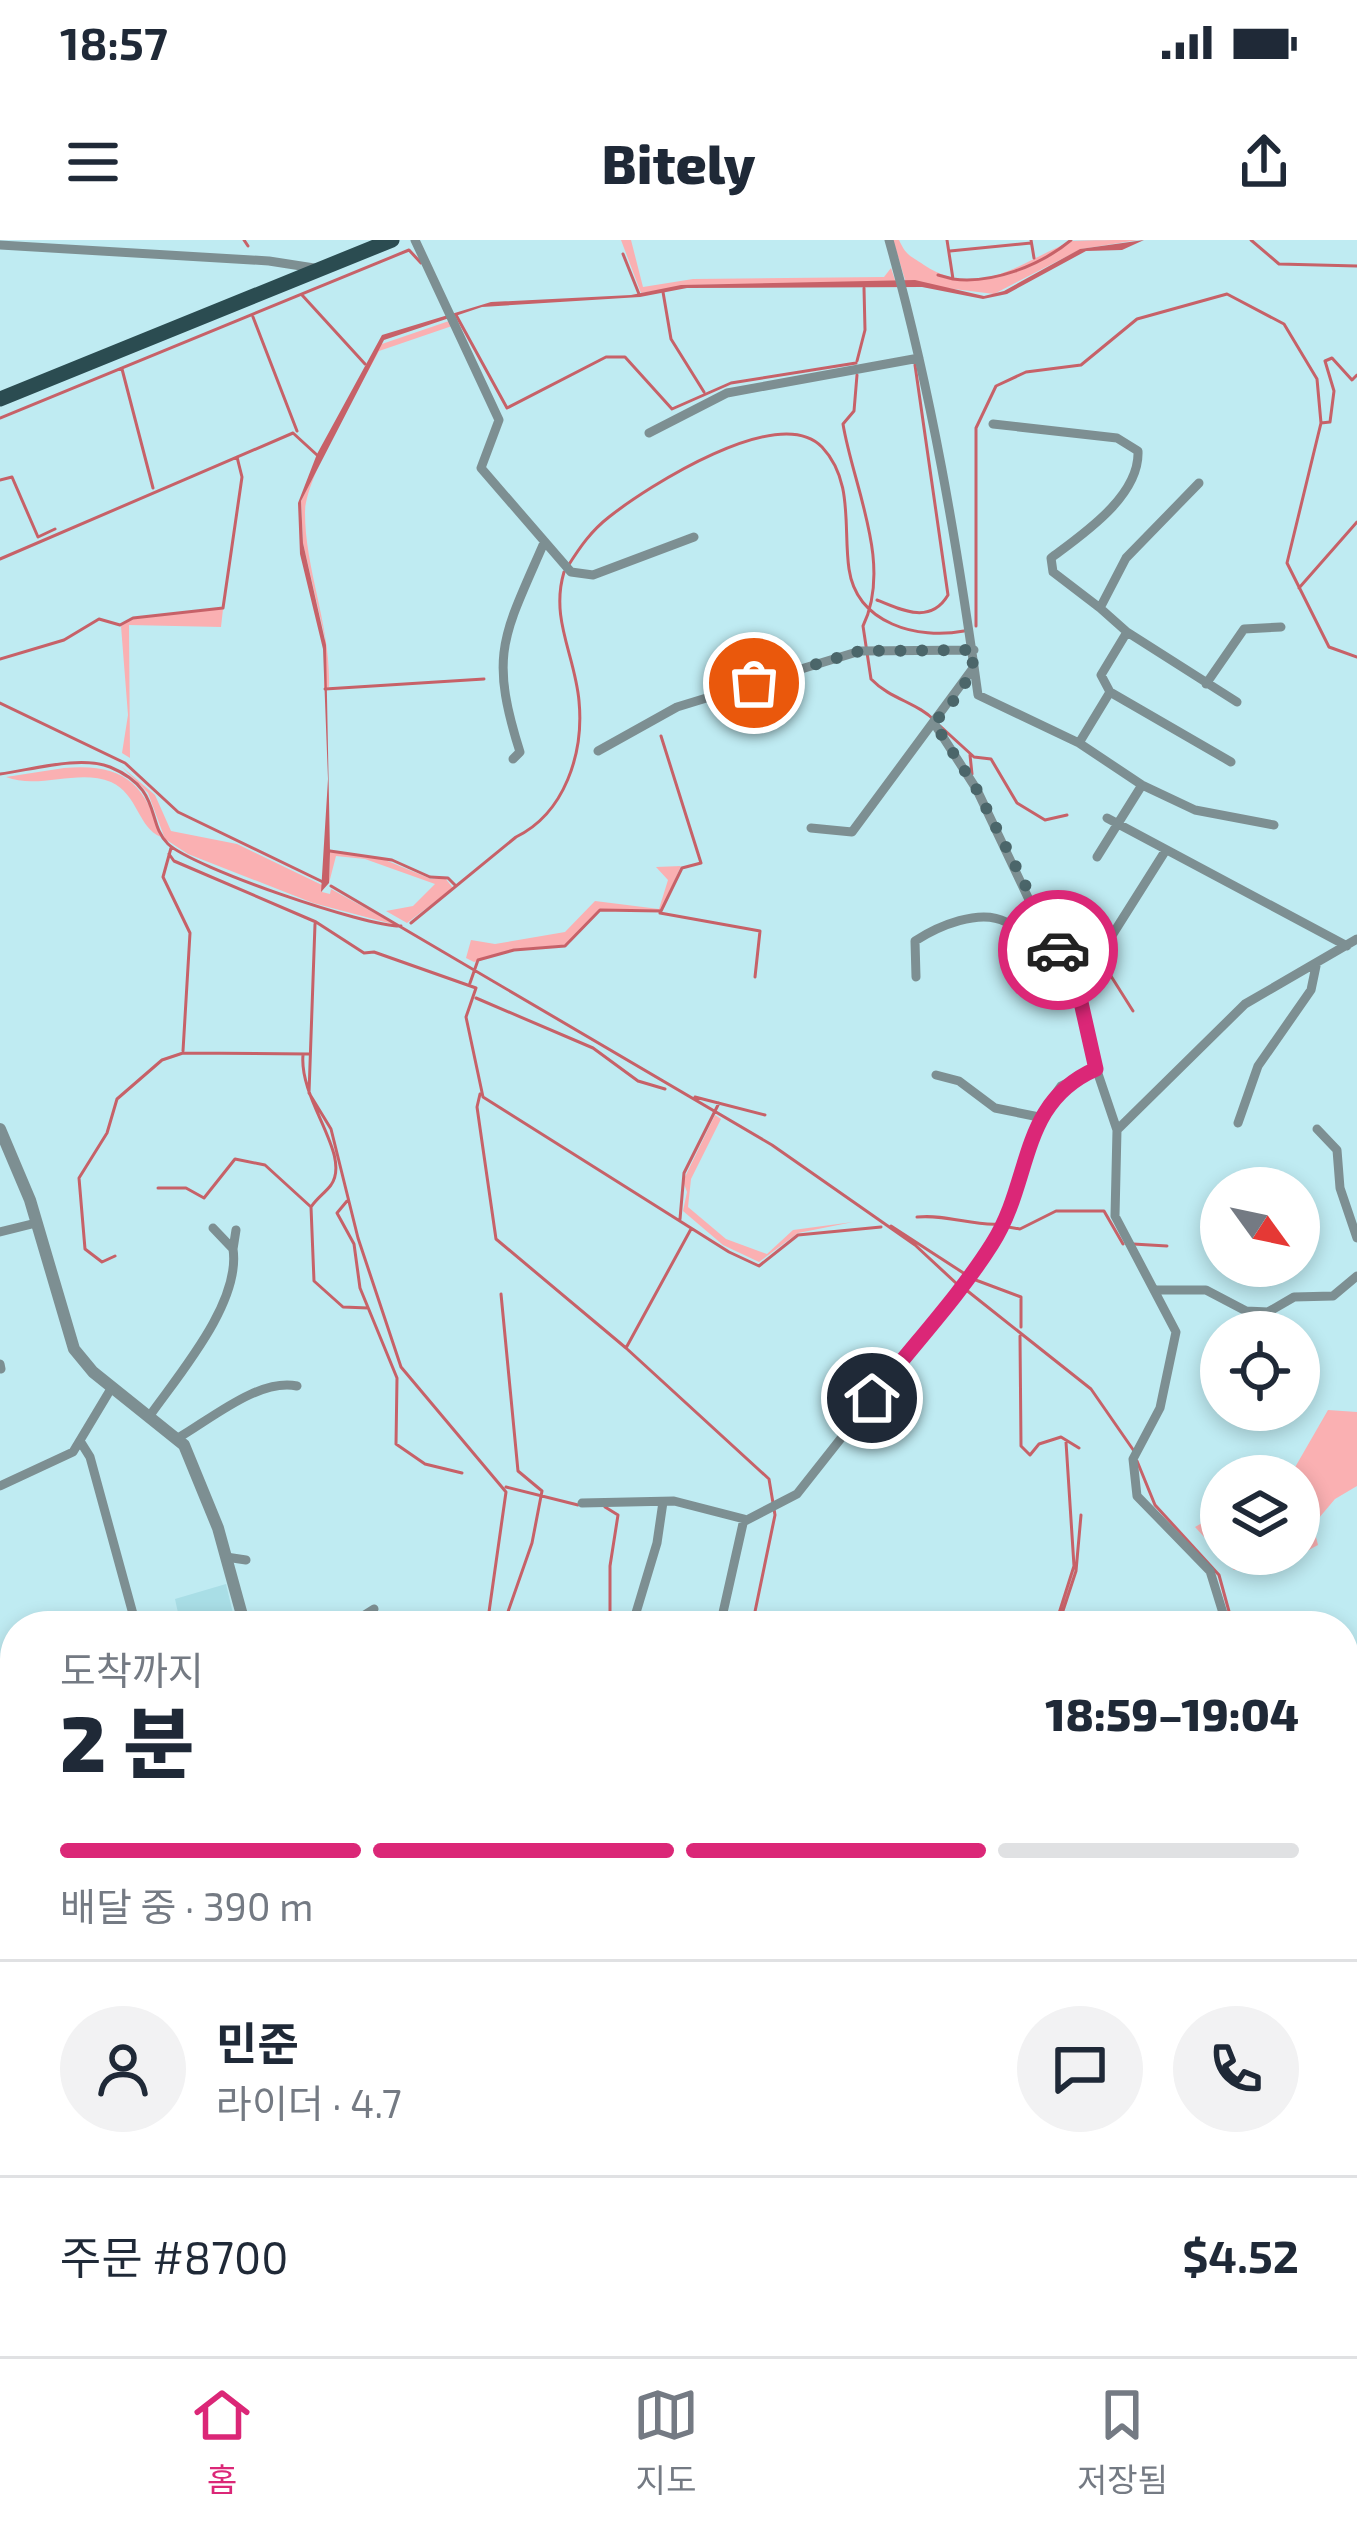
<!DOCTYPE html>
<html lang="ko">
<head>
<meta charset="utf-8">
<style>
  body { margin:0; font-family:"Exo 2","Noto Sans KR",sans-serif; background:#f2f2f3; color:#1f2937; height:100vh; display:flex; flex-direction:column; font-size:45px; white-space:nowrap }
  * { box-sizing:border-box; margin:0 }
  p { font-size:39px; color:#747a83 }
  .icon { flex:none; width:66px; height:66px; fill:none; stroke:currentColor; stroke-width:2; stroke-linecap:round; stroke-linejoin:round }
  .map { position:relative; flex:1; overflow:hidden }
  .side { position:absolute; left:0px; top:1371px; width:1359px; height:747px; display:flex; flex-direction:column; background:#fff; border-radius:48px 48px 0 0; box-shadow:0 6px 18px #0003 }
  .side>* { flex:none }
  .needle { width:78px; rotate:123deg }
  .tools { position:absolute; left:1200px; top:927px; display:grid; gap:24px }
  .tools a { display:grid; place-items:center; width:120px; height:120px; border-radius:50%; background:#fff; box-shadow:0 6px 18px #0003; font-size:60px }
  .pin { position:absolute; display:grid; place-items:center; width:102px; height:102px; color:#fff; margin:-51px; border:6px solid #fff; border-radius:50%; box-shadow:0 3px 12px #0007 }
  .courier { position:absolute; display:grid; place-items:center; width:120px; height:120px; margin:-60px; border:9px solid #db2777; border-radius:50%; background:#fff; color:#222; box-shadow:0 3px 15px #0007 }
  .overview em { font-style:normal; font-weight:800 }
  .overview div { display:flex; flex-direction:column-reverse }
  .overview { display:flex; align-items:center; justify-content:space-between; height:204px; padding:0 60px }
  h1 { font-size:78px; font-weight:800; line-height:90px }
  .bar { display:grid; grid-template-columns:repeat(4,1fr); gap:18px 12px; align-content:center; height:144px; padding:0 60px }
  .bar i { height:15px; border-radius:9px; background:#e0e1e3 }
  .bar .on { background:#db2777 }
  .bar p { grid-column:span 4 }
  .line { display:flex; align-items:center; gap:30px; padding:0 60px; border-top:3px solid #e0e1e3 }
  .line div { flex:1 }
  .round { display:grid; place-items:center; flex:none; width:126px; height:126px; border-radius:63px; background:#f2f2f3 }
  .status { display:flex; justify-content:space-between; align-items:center; height:84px; padding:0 60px; background:#fff; direction:ltr }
  .status svg { height:33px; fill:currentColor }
  header { display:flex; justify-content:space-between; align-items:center; height:156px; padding:0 60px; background:#fff; font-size:54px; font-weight:800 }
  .menu { display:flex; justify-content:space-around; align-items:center; height:168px; border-top:3px solid #e0e1e3; background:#fff; font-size:33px; color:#747a83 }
  .menu a { display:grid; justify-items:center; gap:6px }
  .menu .on { color:#db2777 }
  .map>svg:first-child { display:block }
  .built { fill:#a9dee6 }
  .green { fill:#fab0b2 }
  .water { fill:#c76168 }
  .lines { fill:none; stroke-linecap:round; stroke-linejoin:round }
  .stream { stroke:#c76168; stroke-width:3 }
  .minor { stroke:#7d8f92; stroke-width:9 }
  .tertiary { stroke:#7d8f92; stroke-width:12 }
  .primary { stroke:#2b4c51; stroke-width:15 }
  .done { stroke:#4b666a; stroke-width:12; stroke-dasharray:0 21.6 }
  .route { stroke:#db2777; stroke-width:15 }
</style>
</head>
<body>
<div class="status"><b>18:57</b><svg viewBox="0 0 49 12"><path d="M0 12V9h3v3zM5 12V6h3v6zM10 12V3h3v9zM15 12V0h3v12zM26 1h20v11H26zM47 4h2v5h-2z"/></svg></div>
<header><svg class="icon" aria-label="menu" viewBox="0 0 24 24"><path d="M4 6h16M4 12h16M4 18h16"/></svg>Bitely<svg class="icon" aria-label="share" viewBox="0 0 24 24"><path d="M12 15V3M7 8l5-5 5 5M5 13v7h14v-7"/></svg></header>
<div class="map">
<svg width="1357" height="2116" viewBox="0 0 1357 2116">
  <rect width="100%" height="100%" fill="#bfebf2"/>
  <path class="built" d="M226 1344 236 1386H170L180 1382 175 1359Z"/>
  <path class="green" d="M621 0H631L643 47 693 39 884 37 891 28 896 43 691 45 641 53Z
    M893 0H899C907 17 910 15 924 25 979 61 1020 22 1072 1 1089 0 1119 0 1138 0L1081 9 994 54 906 43Z
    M449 81 452 86 379 111C360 148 305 237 305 273 305 330 331 386 329 447L324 448 325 398 303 303 301 261 379 105Z
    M223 369 221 387 129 385 130 518 122 513 128 475 121 386 133 378Z
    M121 526 155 555 171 591 237 604 324 646 322 652 330 654 331 649 396 685 313 663 188 614 165 599 148 553Z
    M64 528C122 523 145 542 161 597 138 588 138 554 111 542 78 528 39 550 6 537Z
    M330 612 378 617 431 639 445 638 453 648 407 683 386 671 413 666 435 644 365 619 336 616 329 643Z
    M681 626 661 670 600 669 565 705 513 709 474 722 466 718 471 700 495 704 565 692 595 661 659 669 668 640 656 627Z
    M715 875 721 879 691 939 688 967 726 999 767 1014 793 990 853 982 798 993 759 1022 723 1005 683 971 687 952 683 941Z
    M1328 1170 1357 1172V1246L1335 1259 1313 1285 1318 1305 1281 1325 1234 1330 1195 1287 1221 1272V1314H1299V1236H1290Z"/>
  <path class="water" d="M1144 0 1122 10 1086 11 1007 54 983 59 922 47 687 48 640 57 482 67 384 100 301 261 303 303 326 405 330 613 329 643 321 652 328 539 323 409 300 314 298 263 317 214 382 95 491 62 631 55 681 45 915 40 984 56 1004 51 1080 9Z"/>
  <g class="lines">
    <path class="stream" d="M244 0 248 6
      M1031 0 1034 18
      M1251 0 1279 24 1357 26
      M950 11 1031 3
      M623 14 639 54
      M938 35 953 39 947 0
      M953 39C992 44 1040 26 1071 0
      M663 52 671 99 704 152
      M302 55 365 124
      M456 75 507 168 606 117H625L672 169 731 143 856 123
      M253 77 297 191
      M857 121 865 90 864 48
      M122 129 153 248
      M857 135 854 171 843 184C853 246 893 324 863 386L871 439C890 459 918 463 934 480
      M0 178 409 10 421 23
      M1321 183 1330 182 1334 151 1325 121 1332 118 1352 140 1357 135
      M0 240 12 237 38 297 55 289
      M0 319 293 193 317 215
      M568 326C580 307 591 291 609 277 647 247 779 162 822 207 854 241 843 288 849 329 857 384 918 400 964 391
      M1299 348 1357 282
      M877 360C903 371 931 384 948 355L915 125
      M976 386V188L996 146 1026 132 1081 125 1137 79 1227 54 1284 84 1317 139 1321 183 1287 323 1329 407 1357 417
      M0 419 64 400 99 379 120 385 133 378 223 368 242 237 237 217
      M325 449 484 439
      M0 463 125 523 178 572 323 642
      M940 486 974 517 991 519 1017 563 1045 580 1067 575
      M970 515 972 534
      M0 534C31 530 80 515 110 527 163 549 146 583 168 604 194 628 366 687 401 686
      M171 608 163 637 190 693 183 811
      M330 611 392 620 430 637 448 638 456 646
      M169 614 174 621 316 682 364 713 374 712 476 748 466 777 483 857 729 1012 759 1026 798 995 881 987
      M331 646 772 905 915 1005 957 1044
      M660 673 760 691 755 737
      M411 683 516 597C565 573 584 513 579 461 575 415 550 379 564 332
      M315 684 309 853 331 889 358 998 401 1127 506 1252 487 1386
      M1075 722 1104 725 1133 771
      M470 743 478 720 514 710 565 706 600 670 661 671 682 628 701 623 661 496
      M476 758 593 808 638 841 665 849
      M303 815C299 861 352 915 331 945 325 953 317 958 311 967
      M480 854 477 867 496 999 626 1108
      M695 857 765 875
      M158 948H186L204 958 235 919 265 925 311 967 314 1041 343 1067 368 1068
      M347 961 337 973 354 1004 360 1048 397 1138 396 1204 425 1224 462 1233
      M917 977C947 974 972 986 999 984
      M680 979 684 933 719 863
      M891 986 965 1034
      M1008 987 1020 989 1056 971H1104L1123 1004
      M691 989 626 1108 769 1239 775 1275 752 1386
      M1133 1004 1167 1006
      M115 1016 102 1022 85 1009 79 938 107 893 117 859 162 820 183 813 309 814
      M973 1039 1021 1057V1087
      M965 1049 1091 1149 1134 1211
      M501 1054 518 1231 542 1251 532 1303 503 1386
      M1020 1096 1021 1206 1030 1215 1039 1204 1061 1197 1079 1208
      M1137 1221 1155 1265 1219 1335 1233 1386
      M506 1247 578 1265
      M605 1267 618 1275 610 1326V1386
      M1055 1386 1074 1326 1066 1202
      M1058 1386 1076 1331 1081 1275
      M1344 1661 1357 1665
      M1186 2103 1220 2116
      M257 2116 274 2103
      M1116 2116 1123 2103"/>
    <path class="minor" d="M415 0 499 180 481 228 571 332 593 335 694 297
      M889 0C931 149 957 303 978 455L1079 503 1142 545 1097 617
      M0 5 269 21 314 28
      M993 184 1117 198 1138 211C1140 256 1083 294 1051 318L1053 332 1100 368
      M649 193 727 153 919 118
      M1199 243 1126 318 1100 368 1127 392 1237 462
      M1206 444 1244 389 1281 387
      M1110 452 1231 522
      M934 483 977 550 1049 702 1065 716H1099L1164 613
      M1079 503 1110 452 1101 435 1127 392
      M598 511 677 467 860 411 974 410
      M513 519 520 512C489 414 503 397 543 305
      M1142 545 1195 570 1274 585
      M1107 578 1347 706
      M811 588 852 592 974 427
      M1071 718 1093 819 1117 890 1115 976 1176 1092 1160 1168 1133 1219 1137 1256 1210 1331 1227 1386
      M916 737 915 701C938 686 980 668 1006 682 1021 690 1031 702 1049 702
      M936 835 959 841 995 868 1039 877
      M1238 883 1258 826 1311 750 1316 726
      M1317 889 1337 910 1340 948 1357 998
      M1117 890 1245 764 1357 699
      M0 992 36 983
      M233 1009 236 990
      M1157 1050H1206L1246 1071 1268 1072 1294 1057 1333 1056 1357 1036
      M0 1124 1 1129
      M151 1174C180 1133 241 1062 233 1009L213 988
      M178 1198C211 1179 259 1138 297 1146
      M80 1201 90 1217 133 1374
      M0 1246 73 1212 112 1147
      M582 1263 674 1261 744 1279 720 1386
      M745 1281 797 1254 966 1040 1008 979 1039 877 1061 846 1096 829
      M226 1317 246 1320
      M347 1386 374 1369
      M632 1386 657 1303 663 1262
      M0 1835 15 1814
      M840 2103 848 2116
      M51 2116 65 2103
      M577 2116 585 2103"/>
    <path class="tertiary" d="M0 889 30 960 74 1109 93 1132 184 1205 218 1288 245 1386
      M362 2103 365 2116"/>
    <path class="primary" d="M0 159 392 0"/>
  </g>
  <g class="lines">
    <path class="done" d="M754 443 860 411 974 410C974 440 953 462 934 483L977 550 1058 710"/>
    <path class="route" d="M872 1158C911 1107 958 1058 992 1004 1033 940 1018 863 1096 829L1071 718 1058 710"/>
  </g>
</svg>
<div class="tools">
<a><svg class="needle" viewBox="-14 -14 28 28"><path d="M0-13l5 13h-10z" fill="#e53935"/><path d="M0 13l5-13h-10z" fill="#747a83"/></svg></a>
<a><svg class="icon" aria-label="locate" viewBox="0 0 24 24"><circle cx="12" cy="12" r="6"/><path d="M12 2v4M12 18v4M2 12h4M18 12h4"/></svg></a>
<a><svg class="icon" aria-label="layers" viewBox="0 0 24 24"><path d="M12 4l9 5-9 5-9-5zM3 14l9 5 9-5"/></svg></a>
</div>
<div class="pin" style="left:754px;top:443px;background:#ea580c"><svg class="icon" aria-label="bag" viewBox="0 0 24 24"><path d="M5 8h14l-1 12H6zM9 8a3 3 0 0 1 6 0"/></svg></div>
<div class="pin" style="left:872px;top:1158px;background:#1f2937"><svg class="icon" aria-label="home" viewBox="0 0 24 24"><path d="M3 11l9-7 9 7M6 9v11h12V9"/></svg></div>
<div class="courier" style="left:1058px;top:710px"><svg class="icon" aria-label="car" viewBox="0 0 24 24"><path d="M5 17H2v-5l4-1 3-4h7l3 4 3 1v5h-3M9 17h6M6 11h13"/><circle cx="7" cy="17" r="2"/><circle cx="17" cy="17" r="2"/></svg></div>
<section class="side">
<div class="overview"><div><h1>2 분</h1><p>도착까지</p></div><em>18:59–19:04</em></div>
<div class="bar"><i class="on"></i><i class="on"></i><i class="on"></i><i></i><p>배달 중 · 390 m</p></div>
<div class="line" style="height:216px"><a class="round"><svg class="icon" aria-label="person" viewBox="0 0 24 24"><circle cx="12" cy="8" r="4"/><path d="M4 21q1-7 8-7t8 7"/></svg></a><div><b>민준</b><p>라이더 · 4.7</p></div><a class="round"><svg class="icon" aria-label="chat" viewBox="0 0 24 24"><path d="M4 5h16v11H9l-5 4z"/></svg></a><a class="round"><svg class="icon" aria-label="phone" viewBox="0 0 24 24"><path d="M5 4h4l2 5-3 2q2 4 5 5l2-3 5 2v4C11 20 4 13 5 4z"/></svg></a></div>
<div class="line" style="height:156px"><div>주문 #8700</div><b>$4.52</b></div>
</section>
</div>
<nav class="menu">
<a class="on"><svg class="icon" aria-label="home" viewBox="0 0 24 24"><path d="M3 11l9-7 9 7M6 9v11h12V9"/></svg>홈</a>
<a><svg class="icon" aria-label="map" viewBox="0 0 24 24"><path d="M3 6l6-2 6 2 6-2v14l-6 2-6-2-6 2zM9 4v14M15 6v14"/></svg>지도</a>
<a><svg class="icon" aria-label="saved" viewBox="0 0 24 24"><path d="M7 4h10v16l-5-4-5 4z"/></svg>저장됨</a>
</nav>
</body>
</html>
